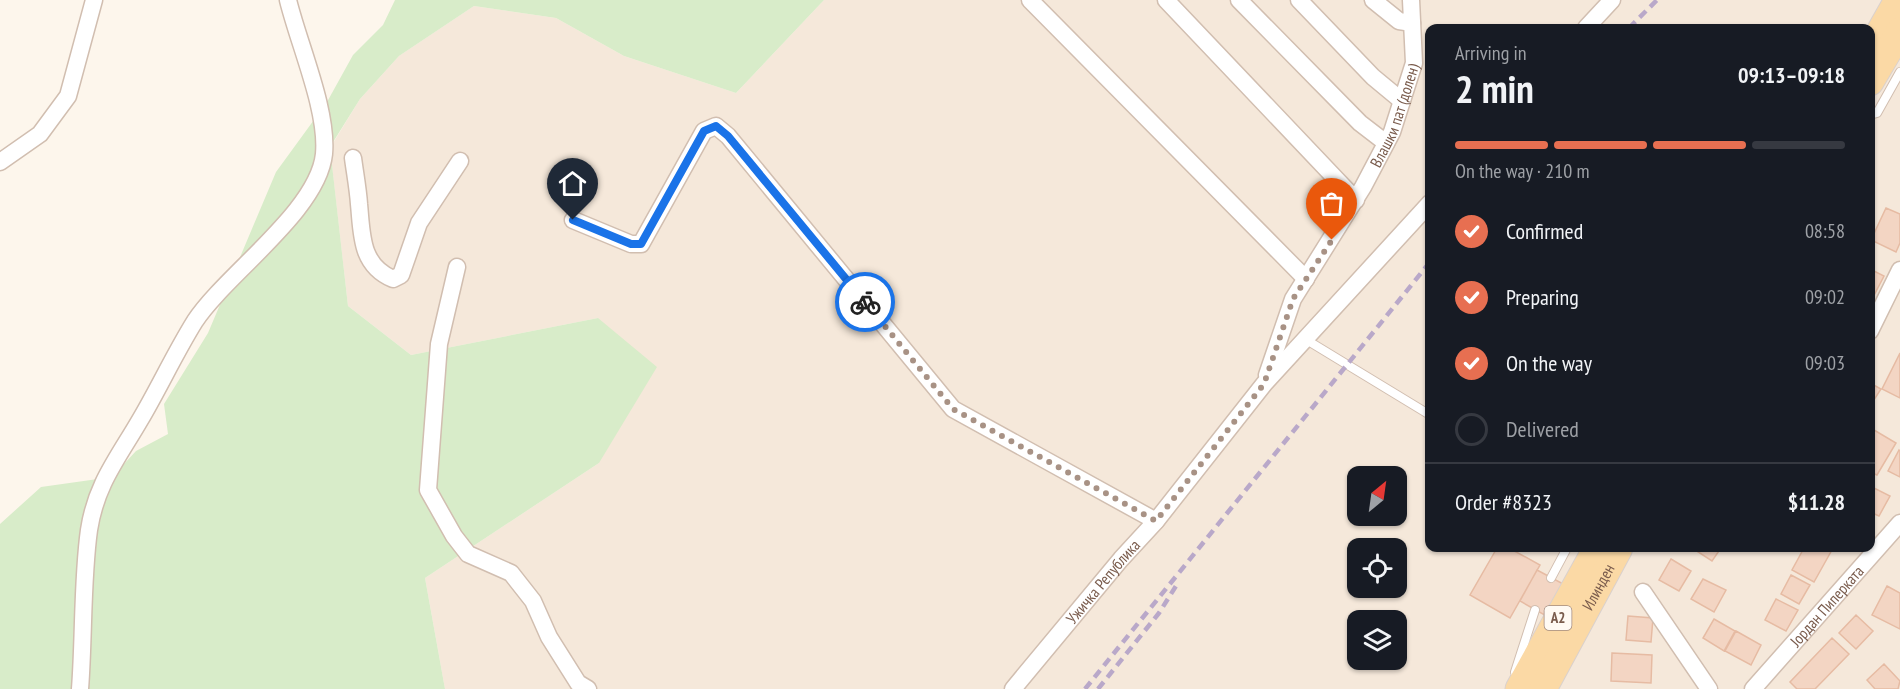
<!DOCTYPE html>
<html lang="en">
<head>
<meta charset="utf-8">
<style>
  body { margin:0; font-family:"PT Sans Narrow",sans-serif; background:#20242c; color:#f1f3f6; height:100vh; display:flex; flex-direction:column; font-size:22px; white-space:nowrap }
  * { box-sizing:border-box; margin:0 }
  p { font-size:20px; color:#9ea1a6 }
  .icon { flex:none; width:33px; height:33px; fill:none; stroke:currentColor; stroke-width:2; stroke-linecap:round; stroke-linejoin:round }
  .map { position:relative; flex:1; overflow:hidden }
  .drawer { position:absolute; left:1425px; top:24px; width:450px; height:528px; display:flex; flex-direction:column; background:#171b24; border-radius:12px; box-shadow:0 2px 4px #0004 }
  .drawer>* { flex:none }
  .needle { width:39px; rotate:29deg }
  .fabs { position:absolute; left:1347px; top:466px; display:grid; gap:12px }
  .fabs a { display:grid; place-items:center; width:60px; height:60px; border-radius:12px; background:#171b24; box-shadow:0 2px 4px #0004; font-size:30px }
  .pin { position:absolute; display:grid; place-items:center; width:51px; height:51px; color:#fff; margin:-62px -26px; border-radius:50% 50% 50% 0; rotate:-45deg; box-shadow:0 0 6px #0007 }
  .pin .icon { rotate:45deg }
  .courier { position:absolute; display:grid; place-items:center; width:60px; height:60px; margin:-30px; border:4px solid #1a73e8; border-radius:50%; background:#fff; color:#222; box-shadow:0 2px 8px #0007 }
  .overview em { font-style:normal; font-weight:800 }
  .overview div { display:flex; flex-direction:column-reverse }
  .overview { display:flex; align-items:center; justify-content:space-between; height:102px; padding:0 30px }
  h1 { font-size:39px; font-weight:800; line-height:45px }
  .bar { display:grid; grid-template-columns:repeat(4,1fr); gap:9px 6px; align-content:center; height:72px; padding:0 30px }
  .bar i { height:8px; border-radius:4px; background:#363941 }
  .bar .current { background:#e76f51 }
  .bar p { grid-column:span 4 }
  .line { display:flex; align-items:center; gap:15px; padding:0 30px; border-top:2px solid #363941 }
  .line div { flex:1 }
  ol { padding:0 30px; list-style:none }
  li { display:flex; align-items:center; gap:18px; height:66px }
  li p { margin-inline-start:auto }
  li .icon { padding:6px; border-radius:50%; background:#e76f51; color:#fff; stroke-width:4 }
  li:last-child { color:#9ea1a6 }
  li i { width:33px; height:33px; border:3px solid #363941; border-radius:50% }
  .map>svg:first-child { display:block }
  .residential { fill:#f5e8da; fill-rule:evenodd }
  .green { fill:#d8ecc9 }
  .building { fill:#f3d5c3; stroke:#e6bba3; stroke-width:1.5 }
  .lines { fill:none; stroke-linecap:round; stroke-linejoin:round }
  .lane-casing { stroke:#d1beb0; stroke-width:10 }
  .street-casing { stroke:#d1beb0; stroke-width:19 }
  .primary-casing { stroke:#dad1cd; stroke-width:29 }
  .lane { stroke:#fff; stroke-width:8 }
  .street { stroke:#fff; stroke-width:16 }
  .primary { stroke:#fbd9a5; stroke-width:27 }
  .rail { stroke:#b9a8c9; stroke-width:4.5; stroke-dasharray:9 6; stroke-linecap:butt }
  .done { stroke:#a89285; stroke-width:6; stroke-dasharray:0 10.8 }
  .route { stroke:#1a73e8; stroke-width:8 }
  .labels { text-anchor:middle; stroke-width:4.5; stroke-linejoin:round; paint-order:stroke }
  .shield { fill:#fffaf3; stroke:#a28b7f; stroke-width:1.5 }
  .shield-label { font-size:15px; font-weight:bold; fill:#7a5c4d }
  .street-label { font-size:16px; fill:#7a5c4d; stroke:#fffaf3 }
</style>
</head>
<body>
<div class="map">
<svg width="1900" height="689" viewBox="0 0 1900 689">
  <rect width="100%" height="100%" fill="#fdf6ec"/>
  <path class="residential" d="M824 0H1900V689H445L425 578 599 463 598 318 411 355 348 306 330 148 360 99 399 56 474 6 556 18 624 56 736 93ZM1430 28H1870V548H1430ZM1358 477H1396V516H1358ZM1358 549H1396V588H1358ZM1358 621H1396V660H1358Z"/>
  <path class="green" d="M395 0H824L736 93 624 56 556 18 474 6 399 56 360 99 330 147 348 306 411 355 598 318 657 367 599 463 425 578 445 689H0V524L41 487 112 477 136 451 168 434 164 404 208 333 276 172 327 102 353 55 383 25Z"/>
  <path class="building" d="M1886 208 1900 214V243L1896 252 1871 240Z
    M1870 269 1884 276 1870 303Z
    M1900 353V398L1882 389Z
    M1870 383 1881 389 1870 406Z
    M1874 430 1896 443 1877 475 1870 472V435Z
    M1899 450 1900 451V477L1888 471Z
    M1870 486 1890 496 1879 516 1870 512Z
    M1497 548H1509L1540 565 1510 618 1470 595Z
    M1692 548H1721L1712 561Z
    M1804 548H1833L1814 582 1792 570Z
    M1671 559 1691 571 1679 591 1659 580Z
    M1537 570 1567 586 1550 618 1520 601Z
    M1791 575 1810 585 1799 604 1781 594Z
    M1703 579 1726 590 1714 612 1691 599Z
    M1887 586 1900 593V629L1872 615Z
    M1776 599 1798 610 1786 631 1765 620Z
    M1856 615 1873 631 1856 649 1839 633Z
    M1628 616 1653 618 1651 642 1626 640Z
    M1714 619 1735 631 1724 651 1703 638Z
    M1736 631 1761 645 1751 665 1725 651Z
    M1832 638 1849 654 1815 689H1797L1790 682Z
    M1612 653 1652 655 1651 683 1611 681Z
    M1884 664 1900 681 1898 689H1875L1867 680Z"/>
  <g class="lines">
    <g class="lane-casing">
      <path id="lane" d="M1870 115 1877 113 1900 72
        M1305 339 1430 415
        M1551 578 1567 548
        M1515 672 1535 610"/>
    </g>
    <g class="street-casing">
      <g id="street">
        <path d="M1030 0 1306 279"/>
        <path d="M1166 0 1356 200"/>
        <path d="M1239 0 1360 123 1386 143"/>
        <path d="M1299 0 1373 77 1402 101"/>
        <path d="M1373 0 1399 21 1412 23"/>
        <path d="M1586 28 1612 0"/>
        <path d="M353 158C355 173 358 189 359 204 362 234 360 265 393 279L401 275 419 223 460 161"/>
        <path d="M0 162 40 134 68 96 94 0"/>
        <path d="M573 220 631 244H641L704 131 716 126 728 136 953 409 1156 521"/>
        <path d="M457 267 439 344 428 490 454 536 468 554 511 573 533 601 549 637 578 683 588 689"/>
        <path d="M1870 331 1900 270"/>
        <path id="s1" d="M1267 375 1293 299 1363 187 1392 132 1414 63 1411 0"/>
        <path d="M1643 592 1709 689"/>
        <path d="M80 689C84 638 82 580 89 530 96 484 118 458 140 420 159 388 175 353 195 321 226 274 318 211 324 154 328 110 299 45 288 0"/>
        <path id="s2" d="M1013 689 1121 559 1156 521 1264 384 1430 203"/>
        <path id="s3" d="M1753 689 1900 523"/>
      </g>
    </g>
    <g class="primary-casing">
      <g id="primary">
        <path d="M1872 46 1898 0"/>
        <path d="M1870 82 1900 31"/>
        <path d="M1519 689 1597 548"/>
        <path id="s4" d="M1543 689 1619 548"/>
      </g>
    </g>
    <use href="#lane" class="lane"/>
    <use href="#street" class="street"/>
    <use href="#primary" class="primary"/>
    <path class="rail" d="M1629 28 1657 0
      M1085 689 1430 262
      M1098 689 1159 613 1176 586"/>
  </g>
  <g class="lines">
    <path class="done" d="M865 302 953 409 1156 521 1264 384 1293 299 1332 240"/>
    <path class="route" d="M573 220 631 244H641L704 131 716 126 728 136 865 302"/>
  </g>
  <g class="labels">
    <rect class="shield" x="1544.5" y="606" width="27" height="24" rx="4.5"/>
    <g class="shield-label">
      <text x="1558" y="623">A2</text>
    </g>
    <g class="street-label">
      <text dy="6" stroke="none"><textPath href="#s1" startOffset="291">Влашки пат (долен)</textPath></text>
      <text dy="6" stroke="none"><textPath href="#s2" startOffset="140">Ужичка Република</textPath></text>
      <text dy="6" stroke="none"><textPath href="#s4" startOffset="116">Илинден</textPath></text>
      <text dy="6" stroke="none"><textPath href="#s3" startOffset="111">Јордан Пиперката</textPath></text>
    </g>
  </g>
</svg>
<div class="fabs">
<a><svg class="needle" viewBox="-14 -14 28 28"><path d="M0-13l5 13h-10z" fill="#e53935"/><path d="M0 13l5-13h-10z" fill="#9ea1a6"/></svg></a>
<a><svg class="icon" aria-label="locate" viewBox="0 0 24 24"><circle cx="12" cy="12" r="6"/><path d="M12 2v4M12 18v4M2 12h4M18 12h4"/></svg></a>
<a><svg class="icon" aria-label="layers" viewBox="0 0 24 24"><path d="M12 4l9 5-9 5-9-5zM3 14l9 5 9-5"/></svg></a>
</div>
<div class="pin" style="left:1332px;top:240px;background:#ea580c"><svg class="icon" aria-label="bag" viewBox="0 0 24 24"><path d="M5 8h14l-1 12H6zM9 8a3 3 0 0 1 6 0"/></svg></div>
<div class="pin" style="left:573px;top:220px;background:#1f2937"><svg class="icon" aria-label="home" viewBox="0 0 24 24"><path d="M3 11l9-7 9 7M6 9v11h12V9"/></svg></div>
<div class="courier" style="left:865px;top:302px"><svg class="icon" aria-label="bike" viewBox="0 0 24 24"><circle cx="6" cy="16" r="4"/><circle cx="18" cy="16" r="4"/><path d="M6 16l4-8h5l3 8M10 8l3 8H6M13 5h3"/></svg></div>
<section class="drawer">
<div class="overview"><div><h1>2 min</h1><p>Arriving in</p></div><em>09:13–09:18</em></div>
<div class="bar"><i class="current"></i><i class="current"></i><i class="current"></i><i></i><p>On the way · 210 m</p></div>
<ol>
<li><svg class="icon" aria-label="check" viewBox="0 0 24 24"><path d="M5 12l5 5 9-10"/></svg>Confirmed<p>08:58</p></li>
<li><svg class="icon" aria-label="check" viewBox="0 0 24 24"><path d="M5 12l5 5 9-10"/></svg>Preparing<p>09:02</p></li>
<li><svg class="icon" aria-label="check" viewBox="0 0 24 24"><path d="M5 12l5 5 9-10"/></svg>On the way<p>09:03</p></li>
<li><i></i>Delivered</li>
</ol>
<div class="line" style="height:78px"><div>Order #8323</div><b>$11.28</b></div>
</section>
</div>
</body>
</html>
